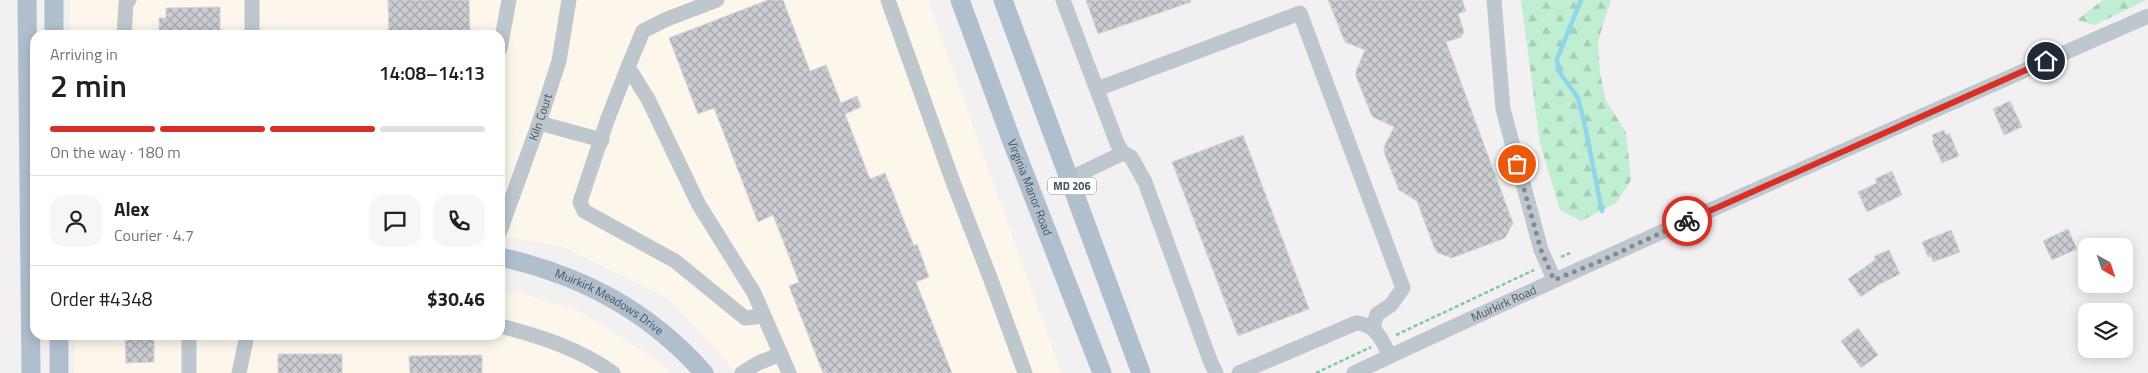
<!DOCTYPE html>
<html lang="en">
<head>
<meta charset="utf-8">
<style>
  body { margin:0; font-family:"Titillium Web",sans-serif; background:#f6f6f6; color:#202124; height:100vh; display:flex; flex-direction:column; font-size:19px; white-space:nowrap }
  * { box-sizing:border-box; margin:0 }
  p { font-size:16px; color:#757577 }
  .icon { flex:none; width:28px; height:28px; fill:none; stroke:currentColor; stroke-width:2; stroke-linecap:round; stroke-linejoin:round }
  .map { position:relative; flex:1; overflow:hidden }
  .side { position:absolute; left:30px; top:30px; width:475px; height:310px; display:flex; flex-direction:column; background:#fff; border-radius:15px; box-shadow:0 2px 12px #0003 }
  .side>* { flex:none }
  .needle { width:32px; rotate:140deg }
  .buttons { position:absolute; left:2078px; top:238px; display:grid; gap:10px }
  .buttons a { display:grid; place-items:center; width:55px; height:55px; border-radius:10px; background:#fff; box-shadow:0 2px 12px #0003; font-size:25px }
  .pin { position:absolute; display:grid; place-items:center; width:42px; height:42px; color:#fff; margin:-21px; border:2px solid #fff; border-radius:50%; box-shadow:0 1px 5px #0007 }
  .courier { position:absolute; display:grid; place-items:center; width:50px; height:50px; margin:-25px; border:4px solid #d93025; border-radius:50%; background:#fff; color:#222; box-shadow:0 1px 6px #0007 }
  .overview em { font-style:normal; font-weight:600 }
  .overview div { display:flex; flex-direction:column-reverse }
  .overview { display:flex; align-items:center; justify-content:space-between; height:85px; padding:0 20px }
  h1 { font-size:32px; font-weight:600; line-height:38px }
  .bar { display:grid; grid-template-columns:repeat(4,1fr); gap:8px 5px; align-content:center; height:60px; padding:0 20px }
  .bar i { height:6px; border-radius:4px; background:#e0e0e0 }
  .bar .current { background:#d93025 }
  .bar p { grid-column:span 4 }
  .line { display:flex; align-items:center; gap:12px; padding:0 20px; border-top:1px solid #e0e0e0 }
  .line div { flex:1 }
  .round { display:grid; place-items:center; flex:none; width:52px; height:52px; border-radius:15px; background:#f6f6f6 }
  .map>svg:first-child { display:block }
  .commercial { fill:#fcf7ea }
  .forest { fill:url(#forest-firs) }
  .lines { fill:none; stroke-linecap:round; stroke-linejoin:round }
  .stream { stroke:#8ed6ea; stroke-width:4.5 }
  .building { fill:url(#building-cross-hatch); stroke:#d4d6db }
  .path { stroke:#78cba3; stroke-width:2.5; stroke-dasharray:4 2.5; stroke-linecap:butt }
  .minor { stroke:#bec7ce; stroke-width:15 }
  .major { stroke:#b0bfce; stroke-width:19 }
  .done { stroke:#848a90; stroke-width:5; stroke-dasharray:0 9 }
  .route { stroke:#d93025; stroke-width:6 }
  .labels { text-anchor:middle; stroke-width:4.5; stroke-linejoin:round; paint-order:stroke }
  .shield { fill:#fff; stroke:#7f878e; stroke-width:1 }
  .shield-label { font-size:11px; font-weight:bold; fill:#48535d }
  .street-label { font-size:12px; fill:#48535d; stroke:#fff }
</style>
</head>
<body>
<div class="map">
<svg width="2148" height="373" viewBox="0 0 2148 373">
  <defs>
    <pattern id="forest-firs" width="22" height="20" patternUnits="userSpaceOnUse" patternTransform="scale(1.25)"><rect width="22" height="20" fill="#c0eed2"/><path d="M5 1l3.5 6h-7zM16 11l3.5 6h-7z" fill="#a6ceb7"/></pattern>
    <pattern id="building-cross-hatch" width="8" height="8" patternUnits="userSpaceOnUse" patternTransform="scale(1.25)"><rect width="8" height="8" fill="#caccd2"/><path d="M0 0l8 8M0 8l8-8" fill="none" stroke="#a6a8ae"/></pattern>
  </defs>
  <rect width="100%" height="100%" fill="#f2f0f0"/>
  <path class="commercial" d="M70 0H928L1061 373H737L669 299 562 246 500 236V35H70Z
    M500 291 515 292 577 310 659 361 671 373H74L75 335H500Z"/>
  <path class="forest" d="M1521 0H1611L1598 41 1600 73 1606 101 1626 132 1631 180 1616 203 1581 221 1560 210 1540 143Z
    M2103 0H2146L2095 25 2077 20Z"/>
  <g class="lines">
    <path class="stream" d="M1581 0 1557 59 1558 70 1578 98 1584 121 1602 211"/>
  </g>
  <path class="building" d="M388 0H469L470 35H389Z
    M768 0H783L810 71 826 65 841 103 857 96 861 107 845 114 870 179 885 173 914 246 917 244 929 277 916 282 952 373H823L789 286 799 282 773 215 758 222 714 108 698 114 669 38Z
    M1086 0H1190L1191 2 1098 34Z
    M1328 0H1462L1466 11 1458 14 1464 31 1461 37 1446 42 1513 223 1505 238 1452 258 1438 253 1435 250 1417 201 1399 190 1384 152V147L1394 127 1373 117 1371 114 1356 76V71L1365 50 1345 42Z
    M220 7V35H159V18H166V8Z
    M2010 101 2022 127 2004 135 1993 109Z
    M1944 130 1946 135 1949 133 1959 156 1942 163 1932 141 1934 140 1932 135Z
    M1243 135 1309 309 1238 336 1172 162Z
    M1892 171 1902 195 1867 212 1858 192 1877 183 1875 179Z
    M2068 229 2077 249 2052 260 2043 241Z
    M1951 230 1960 252 1933 262 1931 256 1928 257 1922 242Z
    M1889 250 1900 274 1878 285 1861 297 1848 279 1875 260 1874 256Z
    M1858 328 1878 355 1861 368 1841 341Z
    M125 335H154V362L126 363Z
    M278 354H342V373H278Z
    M482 355V373H410L409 356Z"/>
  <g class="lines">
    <path class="path" d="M1561 257 1570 253
      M1396 335 1534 270
      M1316 373 1371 347"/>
    <g class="minor">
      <path d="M252 0V35"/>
      <path d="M717 0 667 19 643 31 628 67 648 99 699 205 754 293 789 373"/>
      <path d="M888 0 953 182 991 280 1025 373"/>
      <path d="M1063 0 1117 143 1123 153 1131 157 1145 182 1211 363 1216 373"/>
      <path d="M1494 0 1503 109 1541 250 1554 279"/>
      <path d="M124 35 126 3 129 0"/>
      <path d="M500 49 509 0"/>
      <path d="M628 67 608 118 580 202 584 211 675 261 745 318 763 316"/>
      <path d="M1097 89 1300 13 1403 288 1391 305 1377 314 1373 328"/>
      <path d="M539 123 602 140"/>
      <path d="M1069 179 1123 153"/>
      <path id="s1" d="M500 231 539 123 559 61 569 0"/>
      <path d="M500 326C539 336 580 349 613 373"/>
      <path d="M189 373V335"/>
      <path d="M239 373 247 335"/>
      <path d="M742 373 758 363 781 354"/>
      <path d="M1239 373 1356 323C1376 324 1382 340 1390 356"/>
      <path id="s2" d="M1354 373C1617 250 1883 133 2148 16"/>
    </g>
    <g class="major">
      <path d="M27 0 31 373"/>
      <path id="s3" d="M960 0 1011 139 1102 373"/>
      <path d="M1003 0 1141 373"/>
      <path d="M54 35V0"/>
      <path id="s4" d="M500 257C581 275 648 310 704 373"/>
      <path d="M59 335V373"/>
    </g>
  </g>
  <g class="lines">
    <path class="done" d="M1517 164 1541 250 1554 280 1596 263 1687 221"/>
    <path class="route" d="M1687 221 2046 61"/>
  </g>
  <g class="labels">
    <rect class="shield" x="1048" y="177.5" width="48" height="17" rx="4"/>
    <g class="shield-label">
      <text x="1072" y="190">MD 206</text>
    </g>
    <g class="street-label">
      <text dy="4" stroke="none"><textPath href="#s1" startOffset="121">Kiln Court</textPath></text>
      <text dy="4" stroke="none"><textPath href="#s3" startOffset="200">Virginia Manor Road</textPath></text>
      <text dy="4" stroke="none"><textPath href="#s2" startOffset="165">Muirkirk Road</textPath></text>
      <text dy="4" stroke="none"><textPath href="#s4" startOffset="119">Muirkirk Meadows Drive</textPath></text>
    </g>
  </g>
</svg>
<div class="buttons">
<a><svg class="needle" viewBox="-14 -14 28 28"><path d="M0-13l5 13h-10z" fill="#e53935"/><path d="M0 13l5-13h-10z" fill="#757577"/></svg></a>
<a><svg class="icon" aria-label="layers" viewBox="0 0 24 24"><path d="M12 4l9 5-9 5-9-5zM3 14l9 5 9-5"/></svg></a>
</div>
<div class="pin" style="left:1517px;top:164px;background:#ea580c"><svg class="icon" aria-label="bag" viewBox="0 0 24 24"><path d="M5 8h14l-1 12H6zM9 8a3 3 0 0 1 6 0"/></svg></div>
<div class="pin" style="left:2046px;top:61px;background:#1f2937"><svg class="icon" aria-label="home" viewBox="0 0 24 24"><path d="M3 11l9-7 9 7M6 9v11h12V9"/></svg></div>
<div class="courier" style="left:1687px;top:221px"><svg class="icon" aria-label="bike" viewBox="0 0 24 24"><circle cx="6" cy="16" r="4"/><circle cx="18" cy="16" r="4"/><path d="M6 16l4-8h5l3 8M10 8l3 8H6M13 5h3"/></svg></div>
<section class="side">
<div class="overview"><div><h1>2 min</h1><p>Arriving in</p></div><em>14:08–14:13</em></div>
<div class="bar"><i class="current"></i><i class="current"></i><i class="current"></i><i></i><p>On the way · 180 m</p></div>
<div class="line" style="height:90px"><a class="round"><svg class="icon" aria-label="person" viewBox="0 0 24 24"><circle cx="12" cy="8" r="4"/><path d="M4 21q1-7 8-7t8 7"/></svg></a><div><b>Alex</b><p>Courier · 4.7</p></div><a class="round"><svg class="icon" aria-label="chat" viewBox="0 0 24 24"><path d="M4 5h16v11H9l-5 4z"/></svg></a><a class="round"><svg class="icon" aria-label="phone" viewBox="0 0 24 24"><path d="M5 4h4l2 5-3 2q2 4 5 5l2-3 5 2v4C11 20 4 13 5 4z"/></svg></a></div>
<div class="line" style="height:65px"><div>Order #4348</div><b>$30.46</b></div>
</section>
</div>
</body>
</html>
